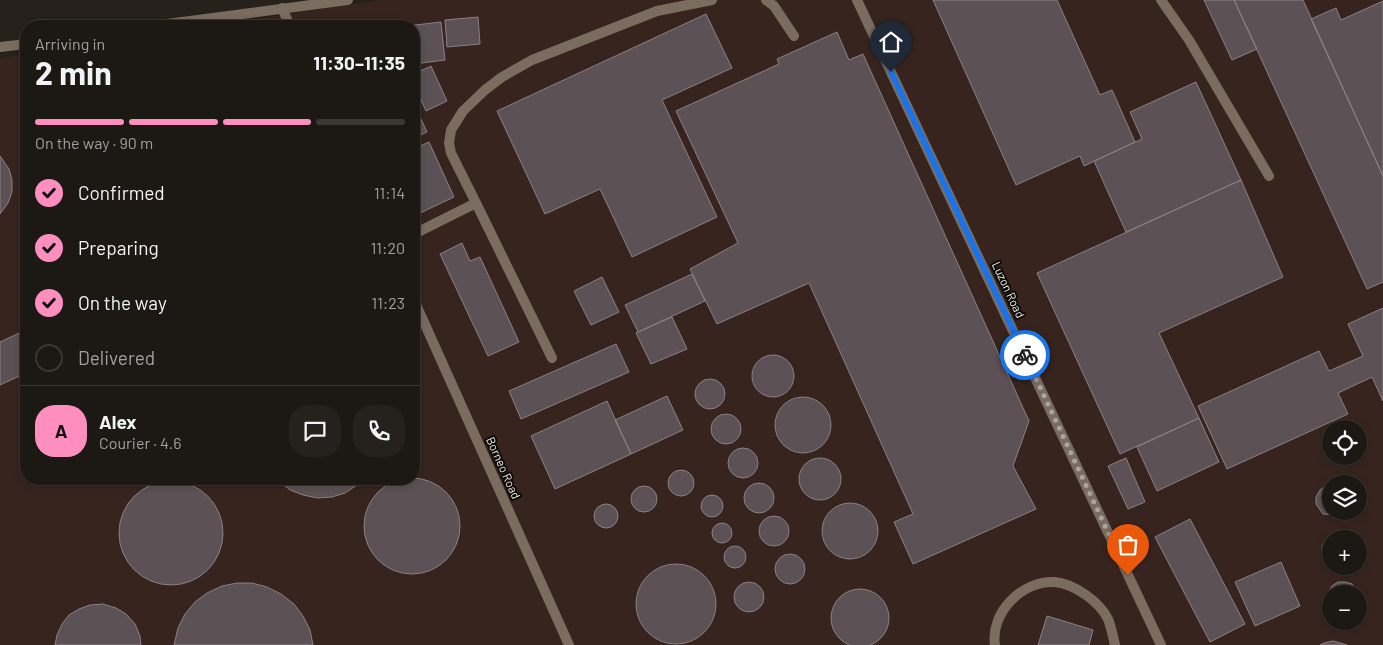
<!DOCTYPE html>
<html lang="en">
<head>
<meta charset="utf-8">
<style>
  body { margin:0; font-family:Barlow,sans-serif; background:#25221d; color:#f1f3f6; height:100vh; display:flex; flex-direction:column; font-size:19px; white-space:nowrap }
  * { box-sizing:border-box; margin:0 }
  p { font-size:16px; color:#a0a0a0 }
  .icon { flex:none; width:28px; height:28px; fill:none; stroke:currentColor; stroke-width:2; stroke-linecap:round; stroke-linejoin:round }
  .map { position:relative; flex:1; overflow:hidden }
  .drawer { position:absolute; left:20px; top:20px; width:400px; height:465px; display:flex; flex-direction:column; background:#1c1914; border-radius:20px; box-shadow:0 2px 8px #0003,0 0 0 1px #3a3834 }
  .drawer>* { flex:none }
  .controls { position:absolute; left:1322px; top:420px; display:grid; gap:10px }
  .controls a { display:grid; place-items:center; width:45px; height:45px; border-radius:50%; background:#1c1914; box-shadow:0 2px 8px #0003,0 0 0 1px #3a3834; font-size:25px }
  .pin { position:absolute; display:grid; place-items:center; width:42px; height:42px; color:#fff; margin:-51px -21px; border-radius:50% 50% 50% 0; rotate:-45deg; box-shadow:0 0 5px #0007 }
  .pin .icon { rotate:45deg }
  .courier { position:absolute; display:grid; place-items:center; width:50px; height:50px; margin:-25px; border:4px solid #1a73e8; border-radius:50%; background:#fff; color:#222; box-shadow:0 1px 6px #0007 }
  .overview em { font-style:normal; font-weight:700 }
  .overview div { display:flex; flex-direction:column-reverse }
  .overview { display:flex; align-items:center; justify-content:space-between; height:85px; padding:0 15px }
  h1 { font-size:32px; font-weight:700; line-height:38px }
  .bar { display:grid; grid-template-columns:repeat(4,1fr); gap:8px 5px; align-content:center; height:60px; padding:0 15px }
  .bar i { height:6px; border-radius:4px; background:#3a3834 }
  .bar .active { background:#fe8ebd }
  .bar p { grid-column:span 4 }
  .line { display:flex; align-items:center; gap:12px; padding:0 15px; border-top:1px solid #3a3834 }
  .line div { flex:1 }
  .round { display:grid; place-items:center; flex:none; width:52px; height:52px; border-radius:20px; background:#25221d }
  ol { padding:0 15px; list-style:none }
  li { display:flex; align-items:center; gap:15px; height:55px }
  li p { margin-inline-start:auto }
  li .icon { padding:5px; border-radius:50%; background:#fe8ebd; color:#111; stroke-width:4 }
  li:last-child { color:#a0a0a0 }
  li i { width:28px; height:28px; border:2px solid #3a3834; border-radius:50% }
  .map>svg:first-child { display:block }
  .industrial { fill:#37241f; fill-rule:evenodd }
  .building { fill:#5c5256; stroke:#8b8084 }
  .lines { fill:none; stroke-linecap:round; stroke-linejoin:round }
  .lane { stroke:#7a6c5f; stroke-width:10 }
  .street { stroke:#7a6c5f; stroke-width:10 }
  .done { stroke:#a9a5a0; stroke-width:5; stroke-dasharray:0 9 }
  .route { stroke:#1a73e8; stroke-width:6 }
  .labels { text-anchor:middle; stroke-width:4; stroke-linejoin:round; paint-order:stroke }
  .street-label { font-size:12px; fill:#f0ece8; stroke:#0d0b08 }
</style>
</head>
<body>
<div class="map">
<svg width="1383" height="645" viewBox="0 0 1383 645">
  <rect width="100%" height="100%" fill="#26211a"/>
  <path class="industrial" d="M380 0H1383V645H0V58L26 54V479H414V26H209ZM1331 429H1359V456H1331ZM1331 484H1359V511H1331ZM1331 539H1359V566H1331ZM1331 594H1359V621H1331Z"/>
  <path class="building" d="M933 0H1057L1100 95 1112 90 1135 142 1084 166 1080 156 1016 185Z
    M1204 0H1234L1257 49 1232 60Z
    M1234 0H1303L1383 176V282L1367 289Z
    M1383 1V176L1311 19 1336 8 1341 20Z
    M706 14 732 68 662 100 717 217 632 257 600 189 545 214 497 111Z
    M478 17 480 44 447 47 445 20Z
    M441 22 445 60 414 64V26H407Z
    M837 32 849 60 863 54 1029 421 1013 466 1036 509 913 564 894 522 913 514 809 283 717 324 690 269 738 243 676 111 779 64 777 59Z
    M431 66 447 101 426 111 414 84V74Z
    M1196 82 1241 180 1126 232 1094 161 1142 139 1130 112Z
    M414 104 427 132 414 138Z
    M429 142 454 197 418 214 414 204V149Z
    M0 156 9 169 12 180V192L8 203 0 214Z
    M1241 180 1283 277 1159 333 1199 418 1120 454 1037 273Z
    M462 243 470 261 480 257 519 342 488 356 440 254Z
    M692 274 705 301 638 332 625 305Z
    M602 277 619 312 591 325 574 291Z
    M1383 308V401L1372 377 1338 393 1348 414 1227 469 1198 406 1319 351 1329 371 1363 356 1348 324Z
    M672 317 687 349 651 364 636 333Z
    M26 330V373L0 385V342Z
    M616 344 629 372 521 419 509 391Z
    M752 376a21 21 0 1 1 42 0a21 21 0 1 1-42 0Z
    M695 394a15 15 0 1 1 30 0a15 15 0 1 1-30 0Z
    M667 396 683 430 631 454 615 420Z
    M775 425a28 28 0 1 1 56 0a28 28 0 1 1-56 0Z
    M607 401 631 454 555 489 531 436Z
    M711 429a15 15 0 1 1 30 0a15 15 0 1 1-30 0Z
    M1199 418 1219 462 1157 491 1137 447Z
    M728 463a15 15 0 1 1 30 0a15 15 0 1 1-30 0Z
    M1126 458 1145 502 1128 509 1108 466Z
    M799 479a21 21 0 1 1 42 0a21 21 0 1 1-42 0Z
    M668 483a13 13 0 1 1 26 0a13 13 0 1 1-26 0Z
    M364 526a48 48 0 1 1 96 0a48 48 0 1 1-96 0Z
    M277 479H363L357 485 345 493 332 497 317 498 303 495 290 490Z
    M119 533a52 52 0 1 1 104 0a52 52 0 1 1-104 0Z
    M744 498a15 15 0 1 1 30 0a15 15 0 1 1-30 0Z
    M631 499a13 13 0 1 1 26 0a13 13 0 1 1-26 0Z
    M1326 486H1331V511H1342L1336 515 1323 514 1316 504V497L1320 490Z
    M701 506a11 11 0 1 1 22 0a11 11 0 1 1-22 0Z
    M822 531a28 28 0 1 1 56 0a28 28 0 1 1-56 0Z
    M594 516a12 12 0 1 1 24 0a12 12 0 1 1-24 0Z
    M759 531a15 15 0 1 1 30 0a15 15 0 1 1-30 0Z
    M1190 519 1245 624 1210 642 1155 537Z
    M712 533a10 10 0 1 1 20 0a10 10 0 1 1-20 0Z
    M1333 535H1340L1348 539H1331V564L1325 559 1322 554V546L1326 539Z
    M724 557a11 11 0 1 1 22 0a11 11 0 1 1-22 0Z
    M775 569a15 15 0 1 1 30 0a15 15 0 1 1-30 0Z
    M1281 562 1300 606 1255 626 1235 582Z
    M636 604a40 40 0 1 1 80 0a40 40 0 1 1-80 0Z
    M734 597a15 15 0 1 1 30 0a15 15 0 1 1-30 0Z
    M1338 582H1346L1352 584 1358 594H1331V607L1328 601V593L1332 586Z
    M237 583H252L267 587 281 594 294 604 303 616 310 630 313 645H174L178 628 185 614 195 602 207 593 222 586Z
    M831 618a29 29 0 1 1 58 0a29 29 0 1 1-58 0Z
    M103 604 116 608 126 614 135 624 140 636 141 645H55L57 635 62 624 69 615 79 609 90 605Z
    M1047 616 1093 630 1089 645H1038Z
    M1333 641 1347 645H1320L1324 643Z"/>
  <g class="lines">
    <path class="lane" d="M766 0 774 6 794 36
      M857 0 1161 645
      M1161 0 1189 40 1269 176
      M282 8 290 26
      M476 203 552 358
      M414 234 476 203 451 153 449 143 451 130 463 111 485 90 502 77 532 60 657 11 712 0
      M414 300 569 645
      M995 645C990 613 1022 580 1055 582 1074 584 1099 601 1108 619 1111 626 1113 637 1115 645"/>
    <path class="street" d="M152 26 348 0
      M0 47 26 44"/>
  </g>
  <g class="lines">
    <path class="done" d="M1025 355 1128 575"/>
    <path class="route" d="M891 72 1025 355"/>
  </g>
  <g class="labels">
    <g class="street-label">
      <text transform="translate(1008 290) rotate(65)" y="4">Luzon Road</text>
      <text transform="translate(503 468) rotate(66)" y="4">Borneo Road</text>
    </g>
  </g>
</svg>
<div class="controls">
<a><svg class="icon" aria-label="locate" viewBox="0 0 24 24"><circle cx="12" cy="12" r="6"/><path d="M12 2v4M12 18v4M2 12h4M18 12h4"/></svg></a>
<a><svg class="icon" aria-label="layers" viewBox="0 0 24 24"><path d="M12 4l9 5-9 5-9-5zM3 14l9 5 9-5"/></svg></a>
<a>+</a>
<a>−</a>
</div>
<div class="pin" style="left:1128px;top:575px;background:#ea580c"><svg class="icon" aria-label="bag" viewBox="0 0 24 24"><path d="M5 8h14l-1 12H6zM9 8a3 3 0 0 1 6 0"/></svg></div>
<div class="pin" style="left:891px;top:72px;background:#1f2937"><svg class="icon" aria-label="home" viewBox="0 0 24 24"><path d="M3 11l9-7 9 7M6 9v11h12V9"/></svg></div>
<div class="courier" style="left:1025px;top:355px"><svg class="icon" aria-label="bike" viewBox="0 0 24 24"><circle cx="6" cy="16" r="4"/><circle cx="18" cy="16" r="4"/><path d="M6 16l4-8h5l3 8M10 8l3 8H6M13 5h3"/></svg></div>
<section class="drawer">
<div class="overview"><div><h1>2 min</h1><p>Arriving in</p></div><em>11:30–11:35</em></div>
<div class="bar"><i class="active"></i><i class="active"></i><i class="active"></i><i></i><p>On the way · 90 m</p></div>
<ol>
<li><svg class="icon" aria-label="check" viewBox="0 0 24 24"><path d="M5 12l5 5 9-10"/></svg>Confirmed<p>11:14</p></li>
<li><svg class="icon" aria-label="check" viewBox="0 0 24 24"><path d="M5 12l5 5 9-10"/></svg>Preparing<p>11:20</p></li>
<li><svg class="icon" aria-label="check" viewBox="0 0 24 24"><path d="M5 12l5 5 9-10"/></svg>On the way<p>11:23</p></li>
<li><i></i>Delivered</li>
</ol>
<div class="line" style="height:90px"><b class="round" style="background:#fe8ebd;color:#111">A</b><div><b>Alex</b><p>Courier · 4.6</p></div><a class="round"><svg class="icon" aria-label="chat" viewBox="0 0 24 24"><path d="M4 5h16v11H9l-5 4z"/></svg></a><a class="round"><svg class="icon" aria-label="phone" viewBox="0 0 24 24"><path d="M5 4h4l2 5-3 2q2 4 5 5l2-3 5 2v4C11 20 4 13 5 4z"/></svg></a></div>
</section>
</div>
</body>
</html>
